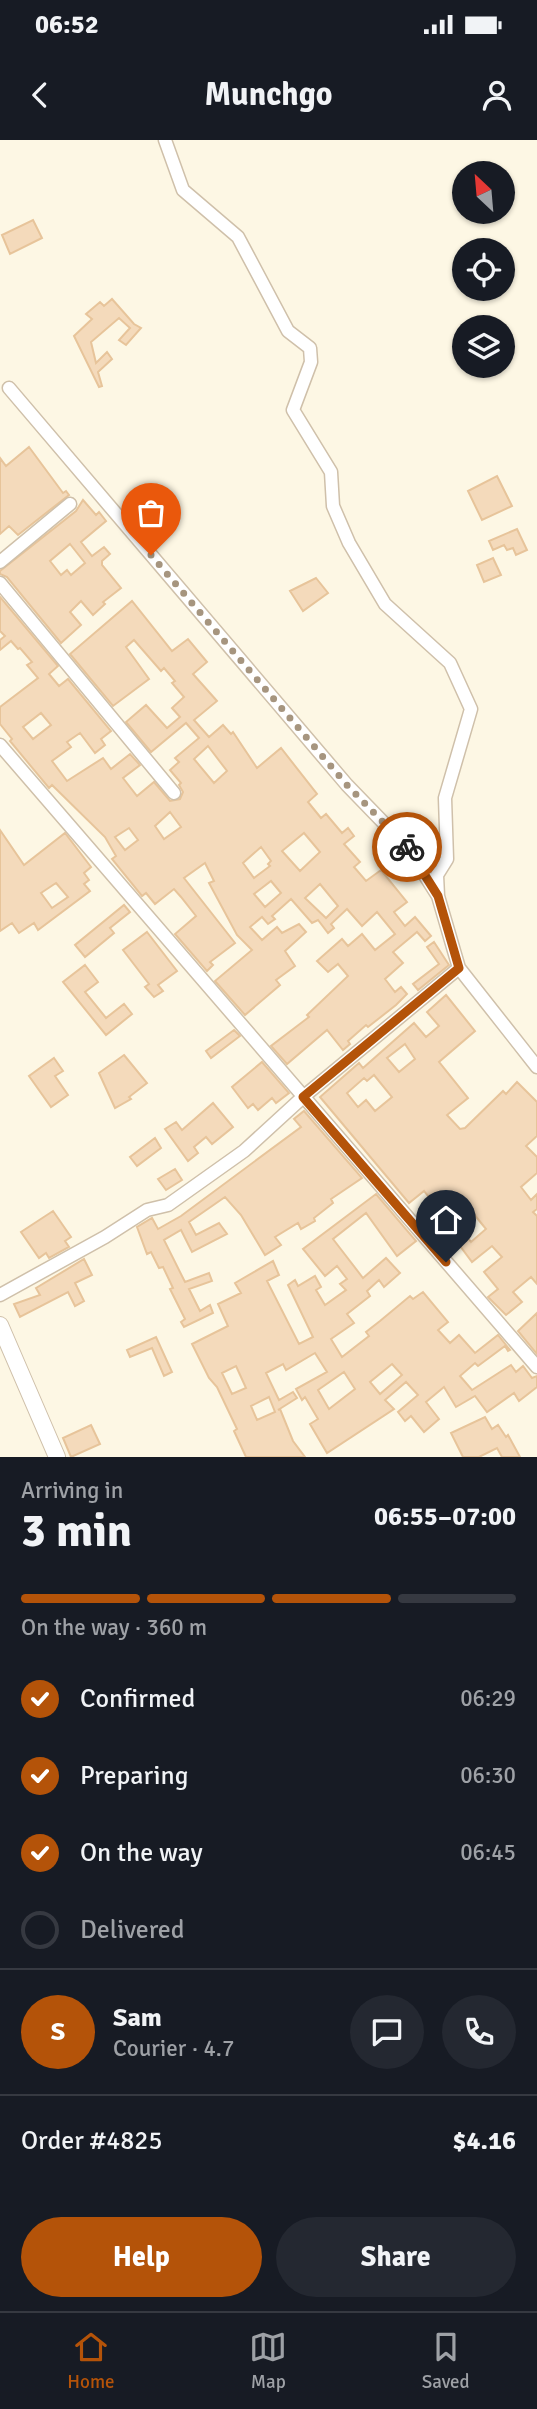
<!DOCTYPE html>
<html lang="en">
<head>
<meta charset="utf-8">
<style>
  body { margin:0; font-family:Signika,sans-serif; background:#242831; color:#f1f3f6; height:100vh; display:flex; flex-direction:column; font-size:26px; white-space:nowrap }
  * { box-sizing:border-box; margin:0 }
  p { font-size:23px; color:#9ea1a6 }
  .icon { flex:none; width:38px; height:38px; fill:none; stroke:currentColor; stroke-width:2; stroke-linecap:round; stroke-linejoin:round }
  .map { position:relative; height:1317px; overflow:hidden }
  .details { display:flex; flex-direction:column; background:#171b24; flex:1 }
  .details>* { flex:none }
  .needle { width:46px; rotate:334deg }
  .buttons { position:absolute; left:452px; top:21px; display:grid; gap:14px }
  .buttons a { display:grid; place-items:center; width:63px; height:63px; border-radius:50%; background:#171b24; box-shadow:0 2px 5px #0004; font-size:35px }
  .pin { position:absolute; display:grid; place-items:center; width:60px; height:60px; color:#fff; margin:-72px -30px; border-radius:50% 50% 50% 0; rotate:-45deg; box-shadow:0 0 7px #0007 }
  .pin .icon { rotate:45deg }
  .courier { position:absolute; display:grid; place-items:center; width:70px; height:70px; margin:-35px; border:5px solid #b45309; border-radius:50%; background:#fff; color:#222; box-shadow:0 2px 9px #0007 }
  .summary em { font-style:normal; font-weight:700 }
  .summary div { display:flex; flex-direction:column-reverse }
  .summary { display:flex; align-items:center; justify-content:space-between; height:119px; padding:0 21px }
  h1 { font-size:46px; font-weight:700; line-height:52px }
  .bar { display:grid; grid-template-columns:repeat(4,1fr); gap:10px 7px; align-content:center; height:84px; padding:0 21px }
  .bar i { height:9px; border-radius:5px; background:#363941 }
  .bar .on { background:#b45309 }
  .bar p { grid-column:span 4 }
  .line { display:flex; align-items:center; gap:18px; padding:0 21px; border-top:2px solid #363941 }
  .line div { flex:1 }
  .round { display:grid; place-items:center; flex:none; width:74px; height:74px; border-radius:37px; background:#242831 }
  ol { padding:0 21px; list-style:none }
  li { display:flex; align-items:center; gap:21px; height:77px }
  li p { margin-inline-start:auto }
  li .icon { padding:7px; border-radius:50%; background:#b45309; color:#fff; stroke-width:4 }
  li:last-child { color:#9ea1a6 }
  li i { width:38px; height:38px; border:4px solid #363941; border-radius:50% }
  .button { display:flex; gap:14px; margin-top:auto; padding:14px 21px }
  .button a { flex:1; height:80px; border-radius:42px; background:#b45309; color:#fff; font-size:28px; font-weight:700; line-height:80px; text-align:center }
  .button a+a { background:#242831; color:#f1f3f6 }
  .status { display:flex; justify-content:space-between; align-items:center; height:49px; padding:0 35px; background:#171b24; direction:ltr }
  .status svg { height:19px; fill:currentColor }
  header { display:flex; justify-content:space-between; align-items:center; height:91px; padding:0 21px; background:#171b24; font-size:32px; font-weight:700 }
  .tab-bar { display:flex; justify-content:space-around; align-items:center; height:98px; border-top:2px solid #363941; background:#171b24; font-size:19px; color:#9ea1a6 }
  .tab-bar a { display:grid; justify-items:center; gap:4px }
  .tab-bar .on { color:#b45309 }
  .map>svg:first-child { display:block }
  .building { fill:#f4dabb; stroke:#e7c49a; stroke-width:2; fill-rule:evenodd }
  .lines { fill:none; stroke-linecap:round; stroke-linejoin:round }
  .minor-casing { stroke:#cfc0aa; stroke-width:15 }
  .tertiary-casing { stroke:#cfc0aa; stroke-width:18 }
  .minor { stroke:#fff; stroke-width:12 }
  .tertiary { stroke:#fff; stroke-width:16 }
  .done { stroke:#a6957f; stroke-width:7; stroke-dasharray:0 12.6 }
  .route { stroke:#b45309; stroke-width:9 }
</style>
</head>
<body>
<div class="status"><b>06:52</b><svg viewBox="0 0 49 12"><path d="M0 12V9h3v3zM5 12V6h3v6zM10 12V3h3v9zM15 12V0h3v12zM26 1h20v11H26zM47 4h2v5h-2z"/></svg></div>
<header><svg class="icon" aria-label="back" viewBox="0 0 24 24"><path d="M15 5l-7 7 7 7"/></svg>Munchgo<svg class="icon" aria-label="person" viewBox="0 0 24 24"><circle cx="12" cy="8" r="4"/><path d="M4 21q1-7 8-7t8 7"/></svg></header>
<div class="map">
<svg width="537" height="1317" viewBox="0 0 537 1317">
  <rect width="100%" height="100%" fill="#fdf7e4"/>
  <path class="building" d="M33 80 42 98 10 114 2 95Z
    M112 159 134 184 141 188 126 205 119 200 130 188 119 178 91 202 96 223 107 212 112 219 98 232 102 246 99 247 74 196 92 179 86 174 100 162 104 166Z
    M29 307 63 353 66 351 69 355 18 395 9 386 0 394V318L6 326Z
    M497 336 512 366 482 380 468 351Z
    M83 360 96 375 99 372 106 381 81 402 92 416 104 407 110 414 102 421V425L121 448 103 462 105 464 93 475 81 461 70 472 81 485 61 503 7 437 0 434V431L76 371ZM70 404 85 423 71 435 67 430 61 435 50 421Z
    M517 389 527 410 516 415 513 408 507 410 504 405 493 410 489 401Z
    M493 418 501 435 484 442 477 425Z
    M316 438 328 453 303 471 290 451Z
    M0 457 58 526 49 534 59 546 68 539 111 591 101 599 105 605 95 613 80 593 67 602 71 607 52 621 67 641 103 618 111 629 130 614 140 625 123 638 137 656 154 642 170 661 180 659 183 652 179 645 181 643 170 630 179 622 175 618 199 598 186 583 151 612 126 582 146 565 167 588 180 577 172 568 184 557 172 543 175 541 164 528 161 531 134 500 126 507 149 539 113 566 70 514 132 461 172 511 188 499 207 522 193 534 217 561 194 580 209 597 223 585 231 594 233 592 257 628 281 608 317 654 308 662 321 678 326 674 342 693 348 688 354 696 344 704 360 722 354 727 366 741 381 730 407 762 394 772 405 786 415 777 431 796 425 801 417 792 393 812 403 823 385 839 395 852 401 847 407 854 396 865 368 887 366 885 348 901 350 904 343 910 327 890 287 924 271 906 309 877 307 875 348 836 338 824 328 832 317 821 342 799 348 806 362 794 375 810 395 794 377 772 362 786 347 769 331 784 334 788 328 793 318 780 312 783 291 759 272 776 275 779 268 784 262 777 250 787 262 800 277 787 282 793 299 784 306 792 285 811 295 826 276 840 280 845 245 875 215 841 252 810 237 795 209 743 214 741 205 723 184 738 235 803 210 822 213 825 207 831 175 794 196 776 181 757 174 749 155 764 146 753 142 756 112 719 116 716 105 697 52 645 49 648 10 601 12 599 0 584V567L38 538 27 525 32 522 20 508 18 509 11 501 0 510V500L5 496 0 491ZM41 573 51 585 33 599 23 587ZM208 606 227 631 214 643 194 619ZM170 672 181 687 164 699 155 686ZM129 688 138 700 125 710 115 697ZM304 693 320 712 300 731 282 711ZM261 707 271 721 268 724 270 726 254 738 243 723ZM271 741 281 753 265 767 254 754ZM320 744 338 766 326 778 305 758Z
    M0 690 24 725 65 693 91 727 84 733 89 740 84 744 90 751 38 790 34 783 19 793 12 783 0 791ZM56 743 68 757 52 768 41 753Z
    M124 765 130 772 110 788 114 793 85 817 75 805Z
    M147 792 177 831 158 845 163 851 154 857 145 847 149 844 123 810Z
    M434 802 449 825 418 850 413 844 439 824 427 807Z
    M85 825 98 842 85 852 106 878 124 864 132 874 106 895 63 842Z
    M446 855 475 891 439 922 468 958 447 975 460 989 465 988 503 951 506 954 517 942 537 962V996L526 1006 537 1017V1033L521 1047 531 1060 537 1054V1069L533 1072 537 1076V1144L531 1137 513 1152 522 1162 506 1175 488 1157 498 1149 484 1132 502 1117 492 1106 472 1122 457 1102 449 1108 437 1092 449 1083 424 1051 409 1063 320 957 359 923 363 928 414 883 426 897 439 886 427 872ZM405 904 415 919 399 932 387 918ZM374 935 392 957 375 971 366 960 358 967 347 953 364 938 367 941ZM473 1073 486 1089 471 1102 459 1086Z
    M234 890 240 896 211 918 206 911Z
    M124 915 147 943 129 957 131 959 115 968 99 933Z
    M54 918 63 931 55 936 68 955 51 967 29 936Z
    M262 922 289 953 276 963 272 958 258 970 253 964 248 968 232 947Z
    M213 963 233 987 212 1004 206 997 194 1007 198 1013 188 1021 165 989 176 982 182 990Z
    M304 971 362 1038 331 1059 333 1063 314 1078 315 1081 301 1089 298 1083 275 1097 281 1105 265 1115 241 1075 225 1057 189 1082 196 1095 219 1083 227 1094 192 1112 181 1090 164 1100 185 1142 209 1133 212 1141 189 1149 200 1171 210 1165 213 1173 184 1187 181 1182 185 1179 170 1149 173 1148 163 1127 159 1128 151 1112 147 1114 137 1087 152 1078 158 1089 181 1076 301 987 294 979Z
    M155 998 161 1008 137 1026 130 1017Z
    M175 1029 182 1040 166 1050 158 1039Z
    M376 1054 416 1101 397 1116 366 1073 333 1099 363 1138 386 1118 400 1133 384 1147 379 1140 367 1151 370 1156 347 1174 354 1183 331 1199 342 1217 369 1196 366 1192 380 1181 410 1156 413 1159 423 1152 448 1182 438 1190 450 1203 459 1195 475 1213 498 1195 510 1210 508 1211 505 1206 478 1226 475 1223 460 1236 472 1250 511 1225 516 1232 523 1226 532 1238 537 1236V1247L519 1261 514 1253 487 1272 475 1256 456 1267 444 1247 426 1262 439 1279 424 1292 411 1276 405 1281 398 1272 418 1255 406 1242 385 1260 394 1269 327 1313 310 1284 318 1279 305 1257 302 1260 296 1249 327 1232 315 1213 286 1230 283 1224 266 1233 279 1260 293 1252 297 1258 278 1270 280 1269 293 1301 305 1317H246L234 1291 237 1289 217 1247 209 1238 192 1204 228 1186 218 1164 241 1153 235 1143 273 1121 279 1135 267 1141 299 1204 313 1197 288 1145 295 1140 298 1146 315 1136 321 1147 316 1150 325 1165 346 1150 340 1144 347 1139 337 1126 325 1136 303 1109ZM392 1224 402 1235 380 1254 370 1242ZM236 1226 246 1248 232 1254 222 1233ZM344 1232 355 1249 329 1269 318 1250ZM269 1257 275 1272 257 1280 251 1266Z
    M53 1071 71 1097 65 1101 69 1107 49 1118 46 1113 39 1118 21 1092Z
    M84 1119 92 1135 75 1143 84 1161 75 1166 68 1152 20 1177 14 1164 40 1155 36 1148Z
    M537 1173V1214L518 1191Z
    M156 1197 172 1232 164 1236 152 1208 130 1217 127 1210Z
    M485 1277 492 1289 498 1285 506 1297 508 1295 520 1317H502L497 1308 479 1317H463L451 1293Z
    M91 1285 100 1304 71 1317 63 1298Z"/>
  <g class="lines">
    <g class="minor-casing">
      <path id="minor" d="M165 0 183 50 238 97 288 191 310 208 311 222 293 270 331 332 333 366 349 403 385 464 450 523 471 569 445 658 447 719 437 735 438 756
        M9 248 347 645 407 707 438 756 459 828 537 927
        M0 422 70 364
        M0 443 174 653
        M0 605 537 1227
        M0 1155 105 1097 147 1070 168 1065 244 1011 303 957 459 828"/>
    </g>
    <g class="tertiary-casing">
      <path id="tertiary" d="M0 1185 57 1317"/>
    </g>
    <use href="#minor" class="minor"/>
    <use href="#tertiary" class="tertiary"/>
  </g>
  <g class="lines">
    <path class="done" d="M151 415 347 645 407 707"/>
    <path class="route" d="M407 707 438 756 459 828 303 957 446 1122"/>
  </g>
</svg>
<div class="buttons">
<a><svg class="needle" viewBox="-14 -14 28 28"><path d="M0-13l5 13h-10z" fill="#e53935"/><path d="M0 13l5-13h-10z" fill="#9ea1a6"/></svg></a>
<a><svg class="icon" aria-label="locate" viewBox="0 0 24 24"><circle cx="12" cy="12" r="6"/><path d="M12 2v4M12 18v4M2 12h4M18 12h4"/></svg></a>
<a><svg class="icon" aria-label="layers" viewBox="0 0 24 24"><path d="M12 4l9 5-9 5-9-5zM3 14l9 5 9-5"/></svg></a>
</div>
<div class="pin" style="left:151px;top:415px;background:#ea580c"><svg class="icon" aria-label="bag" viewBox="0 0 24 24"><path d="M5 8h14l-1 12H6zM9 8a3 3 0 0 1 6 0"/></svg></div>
<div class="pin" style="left:446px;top:1122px;background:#1f2937"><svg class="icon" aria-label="home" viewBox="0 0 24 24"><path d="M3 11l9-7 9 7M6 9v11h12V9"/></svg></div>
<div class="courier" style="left:407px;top:707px"><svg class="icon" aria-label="bike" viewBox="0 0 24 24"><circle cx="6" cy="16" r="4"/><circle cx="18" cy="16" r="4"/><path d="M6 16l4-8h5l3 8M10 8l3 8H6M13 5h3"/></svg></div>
</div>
<section class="details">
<div class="summary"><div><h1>3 min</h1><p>Arriving in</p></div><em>06:55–07:00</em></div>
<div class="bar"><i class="on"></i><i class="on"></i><i class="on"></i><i></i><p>On the way · 360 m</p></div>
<ol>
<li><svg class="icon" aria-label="check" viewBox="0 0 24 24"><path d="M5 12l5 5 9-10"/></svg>Confirmed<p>06:29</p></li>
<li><svg class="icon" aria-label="check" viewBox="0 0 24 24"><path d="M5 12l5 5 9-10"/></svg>Preparing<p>06:30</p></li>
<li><svg class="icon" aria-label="check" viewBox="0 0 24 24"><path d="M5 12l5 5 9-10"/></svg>On the way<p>06:45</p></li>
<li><i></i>Delivered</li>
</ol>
<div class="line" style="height:126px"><b class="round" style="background:#b45309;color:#fff">S</b><div><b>Sam</b><p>Courier · 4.7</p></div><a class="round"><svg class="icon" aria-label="chat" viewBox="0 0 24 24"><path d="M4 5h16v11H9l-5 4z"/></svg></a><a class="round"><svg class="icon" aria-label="phone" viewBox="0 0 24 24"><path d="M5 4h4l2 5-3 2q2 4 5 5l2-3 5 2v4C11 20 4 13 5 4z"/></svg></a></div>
<div class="line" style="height:91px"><div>Order #4825</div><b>$4.16</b></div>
<div class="button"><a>Help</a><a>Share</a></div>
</section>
<nav class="tab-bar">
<a class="on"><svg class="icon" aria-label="home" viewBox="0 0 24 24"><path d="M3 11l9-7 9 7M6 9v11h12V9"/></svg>Home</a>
<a><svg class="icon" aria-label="map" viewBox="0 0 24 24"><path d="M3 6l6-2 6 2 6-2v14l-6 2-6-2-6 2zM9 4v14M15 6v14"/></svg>Map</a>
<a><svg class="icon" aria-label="saved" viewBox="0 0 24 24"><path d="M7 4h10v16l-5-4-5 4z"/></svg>Saved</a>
</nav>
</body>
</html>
